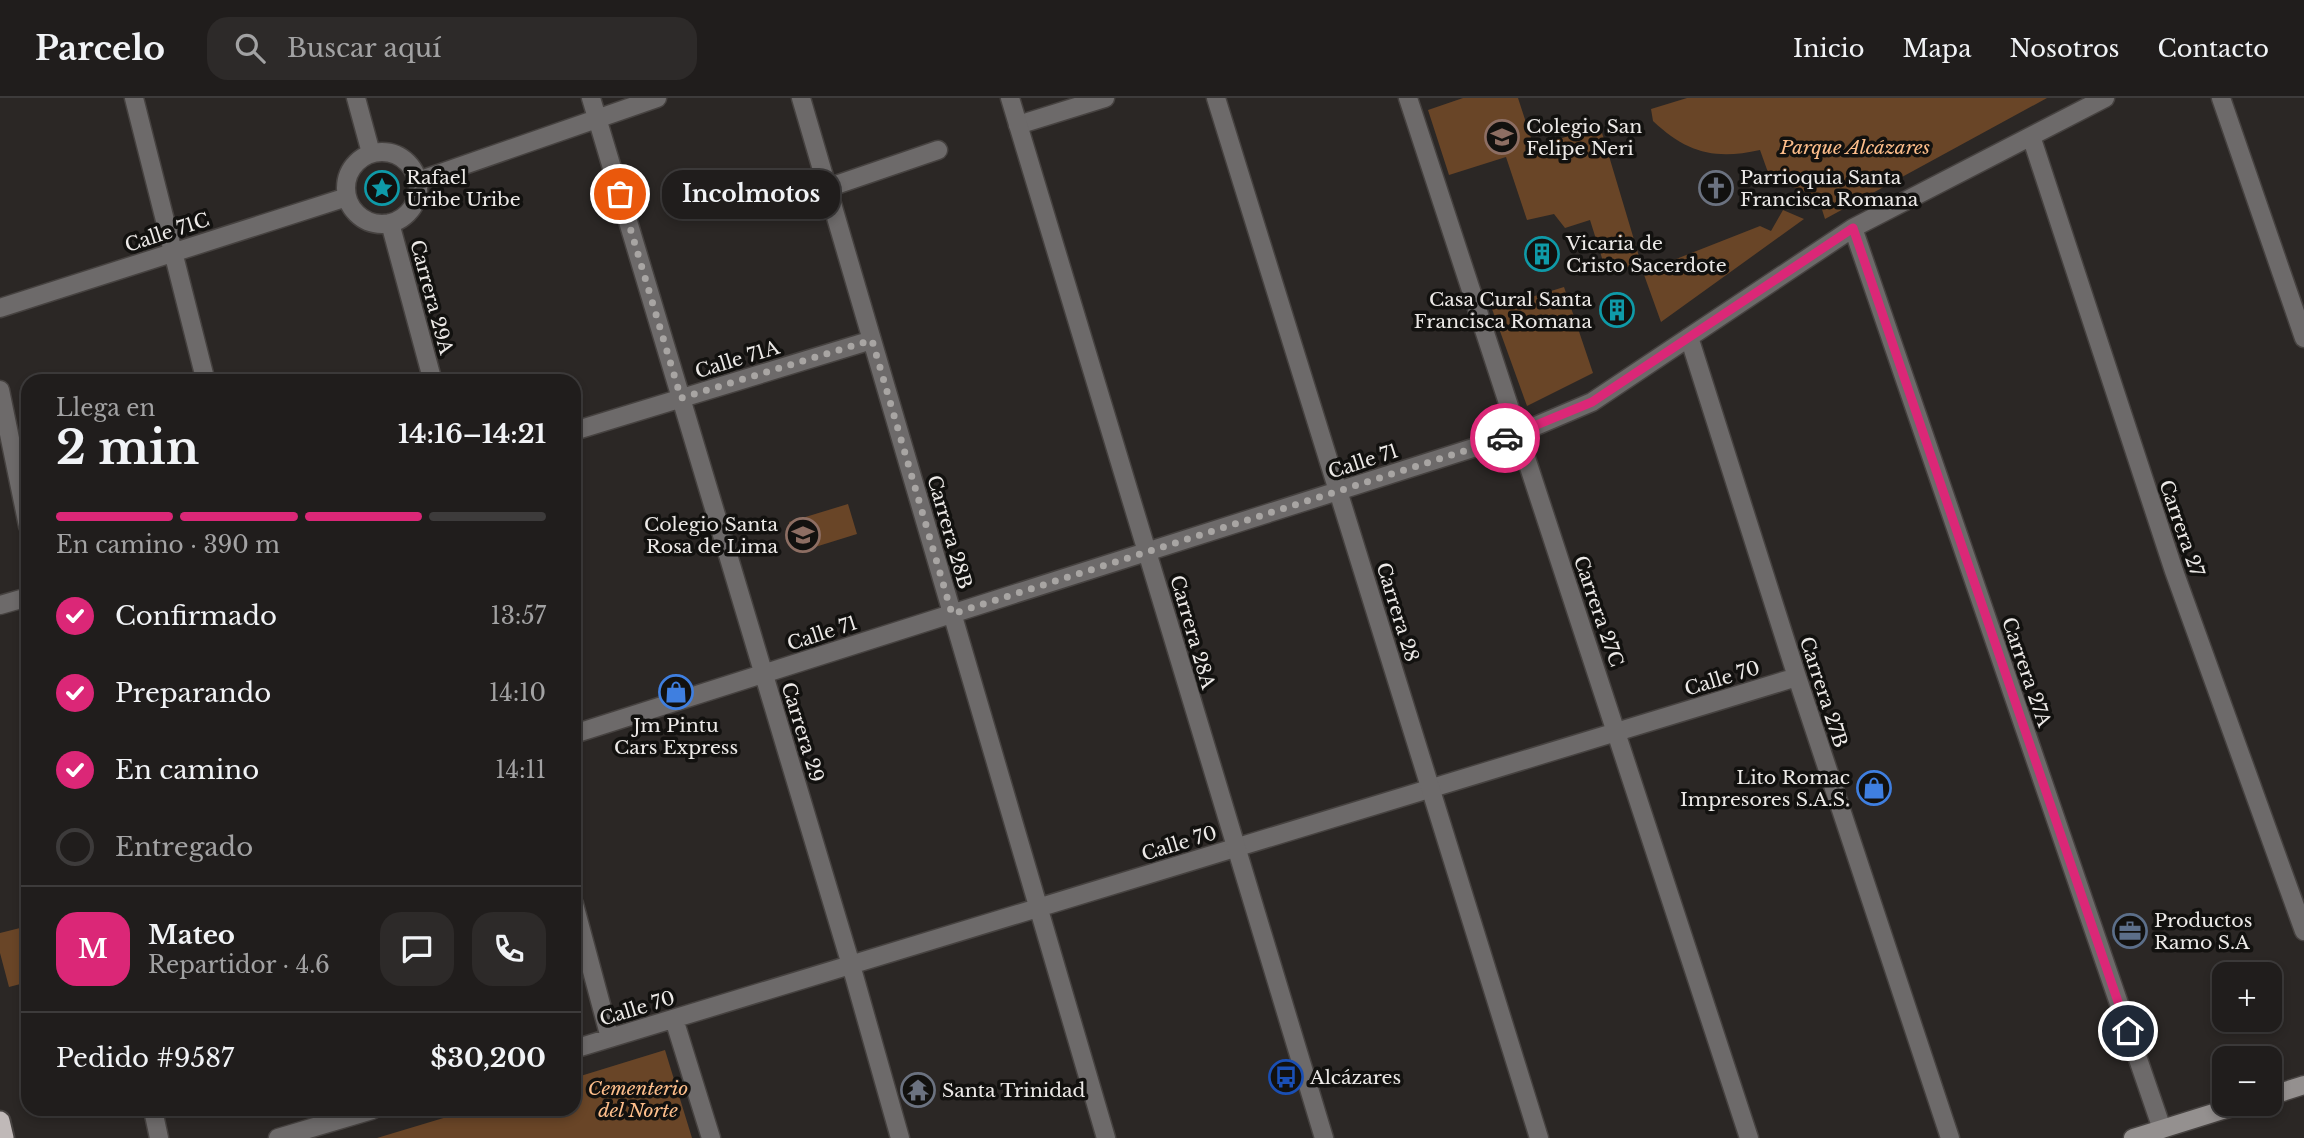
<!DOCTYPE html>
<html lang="es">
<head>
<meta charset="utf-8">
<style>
  body { margin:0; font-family:"Libre Baskerville",serif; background:#2d2a29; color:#f1f3f6; height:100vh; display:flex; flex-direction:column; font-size:26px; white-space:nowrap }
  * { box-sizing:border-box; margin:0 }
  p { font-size:23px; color:#a2a2a3 }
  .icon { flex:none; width:38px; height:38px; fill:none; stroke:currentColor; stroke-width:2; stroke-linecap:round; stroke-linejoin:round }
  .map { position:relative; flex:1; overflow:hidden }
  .details { position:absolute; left:21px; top:276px; width:560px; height:742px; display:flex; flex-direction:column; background:#201d1c; border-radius:21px; box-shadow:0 4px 10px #0003,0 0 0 2px #3d3b3b }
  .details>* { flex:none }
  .controls { position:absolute; left:2212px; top:864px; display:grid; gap:14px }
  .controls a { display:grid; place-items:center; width:70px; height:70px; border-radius:14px; background:#201d1c; box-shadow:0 4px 10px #0003,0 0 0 2px #3d3b3b; font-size:35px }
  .pin { position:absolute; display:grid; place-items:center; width:60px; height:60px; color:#fff; margin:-30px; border:4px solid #fff; border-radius:50%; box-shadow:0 2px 7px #0007 }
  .courier { position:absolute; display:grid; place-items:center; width:70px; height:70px; margin:-35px; border:5px solid #db2777; border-radius:50%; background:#fff; color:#222; box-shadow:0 2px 9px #0007 }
  .bubble { position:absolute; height:49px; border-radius:21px; background:#201d1c; box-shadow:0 4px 10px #0003,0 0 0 2px #3d3b3b; font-size:23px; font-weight:700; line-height:49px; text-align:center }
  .summary em { font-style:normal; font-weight:700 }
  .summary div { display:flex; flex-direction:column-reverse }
  .summary { display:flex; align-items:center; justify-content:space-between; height:119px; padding:0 35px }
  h1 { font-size:46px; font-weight:700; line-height:52px }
  .bar { display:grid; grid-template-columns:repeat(4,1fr); gap:10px 7px; align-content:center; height:84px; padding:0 35px }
  .bar i { height:9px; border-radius:5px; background:#3d3b3b }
  .bar .current { background:#db2777 }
  .bar p { grid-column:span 4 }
  .line { display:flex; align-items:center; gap:18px; padding:0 35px; border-top:2px solid #3d3b3b }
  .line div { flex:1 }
  .round { display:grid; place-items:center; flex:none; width:74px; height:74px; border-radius:21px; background:#2d2a29 }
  ol { padding:0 35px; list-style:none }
  li { display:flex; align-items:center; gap:21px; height:77px }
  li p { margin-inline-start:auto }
  li .icon { padding:7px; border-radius:50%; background:#db2777; color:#fff; stroke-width:4 }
  li:last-child { color:#a2a2a3 }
  li i { width:38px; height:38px; border:4px solid #3d3b3b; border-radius:50% }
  header { display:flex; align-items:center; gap:42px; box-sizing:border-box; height:98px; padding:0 35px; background:#201d1c; border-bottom:2px solid #3d3b3b }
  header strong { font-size:33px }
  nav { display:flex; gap:38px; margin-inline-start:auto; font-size:24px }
  .search { width:490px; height:63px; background:#2d2a29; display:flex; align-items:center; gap:18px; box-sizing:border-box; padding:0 24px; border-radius:21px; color:#a2a2a3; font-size:26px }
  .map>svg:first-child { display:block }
  .green { fill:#694527 }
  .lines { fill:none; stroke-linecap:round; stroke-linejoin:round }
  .minor-casing { stroke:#464240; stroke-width:21 }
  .tertiary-casing { stroke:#464240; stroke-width:21 }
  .secondary-casing { stroke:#464240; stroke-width:21 }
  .trunk-casing { stroke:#464240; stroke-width:23 }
  .minor { stroke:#6d6a6a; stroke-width:18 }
  .tertiary { stroke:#6d6a6a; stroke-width:18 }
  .secondary { stroke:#94908f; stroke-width:18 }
  .trunk { stroke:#c0b9b8; stroke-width:19 }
  .done { stroke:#a8a5a3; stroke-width:7; stroke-dasharray:0 12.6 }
  .route { stroke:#db2777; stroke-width:9 }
  .labels { text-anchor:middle; stroke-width:7; stroke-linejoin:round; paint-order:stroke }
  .poi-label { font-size:19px; fill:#ece9e7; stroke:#12110f; text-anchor:start }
  .park-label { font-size:19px; font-style:italic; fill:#fdbe8b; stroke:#12110f }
  .street-label { font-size:19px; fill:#ece9e7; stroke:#12110f }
</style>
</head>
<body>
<header>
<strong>Parcelo</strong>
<div class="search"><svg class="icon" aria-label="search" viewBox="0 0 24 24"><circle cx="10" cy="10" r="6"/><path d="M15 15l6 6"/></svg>Buscar aquí</div>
<nav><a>Inicio</a><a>Mapa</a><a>Nosotros</a><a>Contacto</a></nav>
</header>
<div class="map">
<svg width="2304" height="1040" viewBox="0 0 2304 1040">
  <rect width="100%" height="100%" fill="#2b2725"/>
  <path class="green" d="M1463 0H1518L1534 49 1600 28 1641 165 1607 176 1590 122 1565 130 1554 116 1527 122 1506 59 1449 77 1428 12Z
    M1687 0H2047L1825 121 1818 99 1770 80 1760 52C1715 62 1687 55 1653 23L1651 11Z
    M1783 112 1804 121 1661 224 1643 174 1760 128 1771 133Z
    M1564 189 1593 275 1527 308 1492 211Z
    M848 406 857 436 799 454 789 424Z
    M28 828V884L9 889 0 855V835Z
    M665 952 692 1040H377L470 1012H574V980Z"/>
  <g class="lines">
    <g class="minor-casing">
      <path id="minor" d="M134 0 206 284
        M356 0 371 55
        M591 0 851 867 900 1040
        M801 0 1106 1040
        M1408 0 1749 1040
        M2221 0 2304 240
        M1018 27 1105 0
        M2031 38 2174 473 2304 833
        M346 90a36 36 0 1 1 72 0a36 36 0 1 1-72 0Z
        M418 83 657 0
        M827 90 938 52
        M390 125 433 284
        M1853 130 2162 1031
        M0 210 347 99
        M1689 239 1797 579 1950 1040
        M0 292 28 428
        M574 333 872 242
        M0 507 28 499
        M574 636 1517 336 1592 304 1853 130 2105 0
        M574 806 610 940
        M674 921 711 1040
        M574 951 1797 579
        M153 1012 159 1040
        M278 1040 372 1012"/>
    </g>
    <g class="tertiary-casing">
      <path id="tertiary" d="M1010 0 1324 1040
        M1216 0 1539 1040"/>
    </g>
    <g class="secondary-casing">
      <path id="secondary" d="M2270 998 2304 987
        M2133 1040 2242 1006"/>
    </g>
    <g class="trunk-casing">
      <path id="trunk" d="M0 1023 4 1040"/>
    </g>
    <use href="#minor" class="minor"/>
    <use href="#tertiary" class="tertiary"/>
    <use href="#secondary" class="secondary"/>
    <use href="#trunk" class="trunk"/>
  </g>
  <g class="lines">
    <path class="done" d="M620 96 681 300 872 242 952 516 1505 340"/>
    <path class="route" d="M1505 340 1592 304 1853 130 2128 933"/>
  </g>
  <defs>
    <g id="school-ring" transform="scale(1.75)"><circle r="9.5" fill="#12110f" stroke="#8d6e63" stroke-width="1.5"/><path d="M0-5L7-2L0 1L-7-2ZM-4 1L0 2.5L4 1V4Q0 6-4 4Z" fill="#8d6e63"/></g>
    <g id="sight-ring" transform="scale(1.75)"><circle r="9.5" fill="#12110f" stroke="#0f9aa8" stroke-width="1.5"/><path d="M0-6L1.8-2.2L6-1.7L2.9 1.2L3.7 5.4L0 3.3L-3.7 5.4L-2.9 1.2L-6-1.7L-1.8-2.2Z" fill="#0f9aa8"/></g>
    <g id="church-ring" transform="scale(1.75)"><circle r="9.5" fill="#12110f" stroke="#6b7280" stroke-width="1.5"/><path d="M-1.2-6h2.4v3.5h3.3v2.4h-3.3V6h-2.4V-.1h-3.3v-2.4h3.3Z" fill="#6b7280"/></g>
    <g id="building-ring" transform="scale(1.75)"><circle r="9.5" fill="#12110f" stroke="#0f9aa8" stroke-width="1.5"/><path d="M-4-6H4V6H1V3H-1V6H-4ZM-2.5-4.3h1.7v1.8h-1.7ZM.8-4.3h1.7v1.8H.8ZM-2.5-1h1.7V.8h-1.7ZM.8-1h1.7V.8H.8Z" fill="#0f9aa8"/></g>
    <g id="shop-ring" transform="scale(1.75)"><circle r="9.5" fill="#12110f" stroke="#3f7fe0" stroke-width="1.5"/><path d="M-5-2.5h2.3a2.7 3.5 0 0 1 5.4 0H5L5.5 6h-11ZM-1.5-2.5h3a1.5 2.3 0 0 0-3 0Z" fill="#3f7fe0"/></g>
    <g id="office-ring" transform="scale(1.75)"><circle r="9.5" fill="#12110f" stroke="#5c6f8a" stroke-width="1.5"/><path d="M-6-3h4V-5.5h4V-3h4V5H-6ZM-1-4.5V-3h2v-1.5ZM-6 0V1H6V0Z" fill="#5c6f8a"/></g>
    <g id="bus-ring" transform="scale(1.75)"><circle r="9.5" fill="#12110f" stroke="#1a4fb4" stroke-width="1.5"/><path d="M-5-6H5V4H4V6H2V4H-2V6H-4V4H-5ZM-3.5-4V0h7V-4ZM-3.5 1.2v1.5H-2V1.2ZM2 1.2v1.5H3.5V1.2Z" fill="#1a4fb4"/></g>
    <g id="temple-ring" transform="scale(1.75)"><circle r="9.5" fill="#12110f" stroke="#6b7280" stroke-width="1.5"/><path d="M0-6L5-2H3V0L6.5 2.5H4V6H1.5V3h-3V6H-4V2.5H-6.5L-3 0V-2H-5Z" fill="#6b7280"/></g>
  </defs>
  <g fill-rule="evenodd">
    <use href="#school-ring" x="1502" y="39"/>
    <use href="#sight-ring" x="382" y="90"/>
    <use href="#church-ring" x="1716" y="90"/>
    <use href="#building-ring" x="1542" y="156"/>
    <use href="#building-ring" x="1617" y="212"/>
    <use href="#school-ring" x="803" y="437"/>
    <use href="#shop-ring" x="676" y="594"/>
    <use href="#shop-ring" x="1874" y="690"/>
    <use href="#office-ring" x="2130" y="833"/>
    <use href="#bus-ring" x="1286" y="979"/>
    <use href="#temple-ring" x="918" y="992"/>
  </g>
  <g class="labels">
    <g class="poi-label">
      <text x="1526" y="35">Colegio San<tspan x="1526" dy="22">Felipe Neri</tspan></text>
      <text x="406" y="86">Rafael<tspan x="406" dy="22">Uribe Uribe</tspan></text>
      <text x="1740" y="86">Parrioquia Santa<tspan x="1740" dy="22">Francisca Romana</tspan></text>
      <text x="1566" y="152">Vicaria de<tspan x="1566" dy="22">Cristo Sacerdote</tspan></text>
      <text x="1592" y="208" text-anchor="end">Casa Cural Santa<tspan x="1592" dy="22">Francisca Romana</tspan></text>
      <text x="778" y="433" text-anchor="end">Colegio Santa<tspan x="778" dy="22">Rosa de Lima</tspan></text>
      <text x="676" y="634" text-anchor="middle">Jm Pintu<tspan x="676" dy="22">Cars Express</tspan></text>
      <text x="1850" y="686" text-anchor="end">Lito Romac<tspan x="1850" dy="22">Impresores S.A.S.</tspan></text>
      <text x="2154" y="829">Productos<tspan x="2154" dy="22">Ramo S.A</tspan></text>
      <text x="1310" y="986">Alcázares</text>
      <text x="942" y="999">Santa Trinidad</text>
    </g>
    <g class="park-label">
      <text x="1855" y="56">Parque Alcázares</text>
      <text x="638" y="997">Cementerio<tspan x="638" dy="22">del Norte</tspan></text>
    </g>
    <g class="street-label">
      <text transform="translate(167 134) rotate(-18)" y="7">Calle 71C</text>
      <text transform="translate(432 199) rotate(75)" y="7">Carrera 29A</text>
      <text transform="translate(737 261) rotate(-17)" y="7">Calle 71A</text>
      <text transform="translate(1363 363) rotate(-18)" y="7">Calle 71</text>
      <text transform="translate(2182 430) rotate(71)" y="7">Carrera 27</text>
      <text transform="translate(950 434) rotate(74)" y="7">Carrera 28B</text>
      <text transform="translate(1599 513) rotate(71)" y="7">Carrera 27C</text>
      <text transform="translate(1398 514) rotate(73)" y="7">Carrera 28</text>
      <text transform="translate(1193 534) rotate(74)" y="7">Carrera 28A</text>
      <text transform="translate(822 535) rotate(-18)" y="7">Calle 71</text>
      <text transform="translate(2027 574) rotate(71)" y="7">Carrera 27A</text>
      <text transform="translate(1722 580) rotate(-17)" y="7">Calle 70</text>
      <text transform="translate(1824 594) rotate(72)" y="7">Carrera 27B</text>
      <text transform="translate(803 634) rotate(73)" y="7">Carrera 29</text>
      <text transform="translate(1179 745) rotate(-17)" y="7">Calle 70</text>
      <text transform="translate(637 910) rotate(-17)" y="7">Calle 70</text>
    </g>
  </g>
</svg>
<div class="controls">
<a>+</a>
<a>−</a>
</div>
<div class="pin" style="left:620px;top:96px;background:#ea580c"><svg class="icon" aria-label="bag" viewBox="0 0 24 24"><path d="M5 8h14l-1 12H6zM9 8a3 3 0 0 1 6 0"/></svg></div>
<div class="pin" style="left:2128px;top:933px;background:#1f2937"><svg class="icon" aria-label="home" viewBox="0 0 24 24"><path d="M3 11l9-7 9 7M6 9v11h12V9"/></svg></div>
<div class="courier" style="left:1505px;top:340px"><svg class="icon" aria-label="car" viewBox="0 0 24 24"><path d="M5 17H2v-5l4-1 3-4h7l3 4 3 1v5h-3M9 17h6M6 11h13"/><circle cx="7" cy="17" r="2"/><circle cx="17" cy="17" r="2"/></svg></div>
<div class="bubble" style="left:662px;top:72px;width:178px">Incolmotos</div>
<section class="details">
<div class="summary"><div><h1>2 min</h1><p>Llega en</p></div><em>14:16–14:21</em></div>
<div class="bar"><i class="current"></i><i class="current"></i><i class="current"></i><i></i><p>En camino · 390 m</p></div>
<ol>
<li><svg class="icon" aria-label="check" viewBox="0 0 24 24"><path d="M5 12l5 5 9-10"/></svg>Confirmado<p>13:57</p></li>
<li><svg class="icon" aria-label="check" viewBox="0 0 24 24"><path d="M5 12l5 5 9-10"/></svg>Preparando<p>14:10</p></li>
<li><svg class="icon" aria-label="check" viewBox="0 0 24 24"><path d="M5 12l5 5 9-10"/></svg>En camino<p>14:11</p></li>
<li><i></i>Entregado</li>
</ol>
<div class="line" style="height:126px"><b class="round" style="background:#db2777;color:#fff">M</b><div><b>Mateo</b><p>Repartidor · 4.6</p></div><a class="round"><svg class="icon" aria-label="chat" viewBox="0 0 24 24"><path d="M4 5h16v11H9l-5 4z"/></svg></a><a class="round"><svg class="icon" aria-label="phone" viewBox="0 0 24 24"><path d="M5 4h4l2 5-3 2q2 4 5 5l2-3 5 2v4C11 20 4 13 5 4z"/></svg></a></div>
<div class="line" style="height:91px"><div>Pedido #9587</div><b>$30,200</b></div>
</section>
</div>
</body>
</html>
